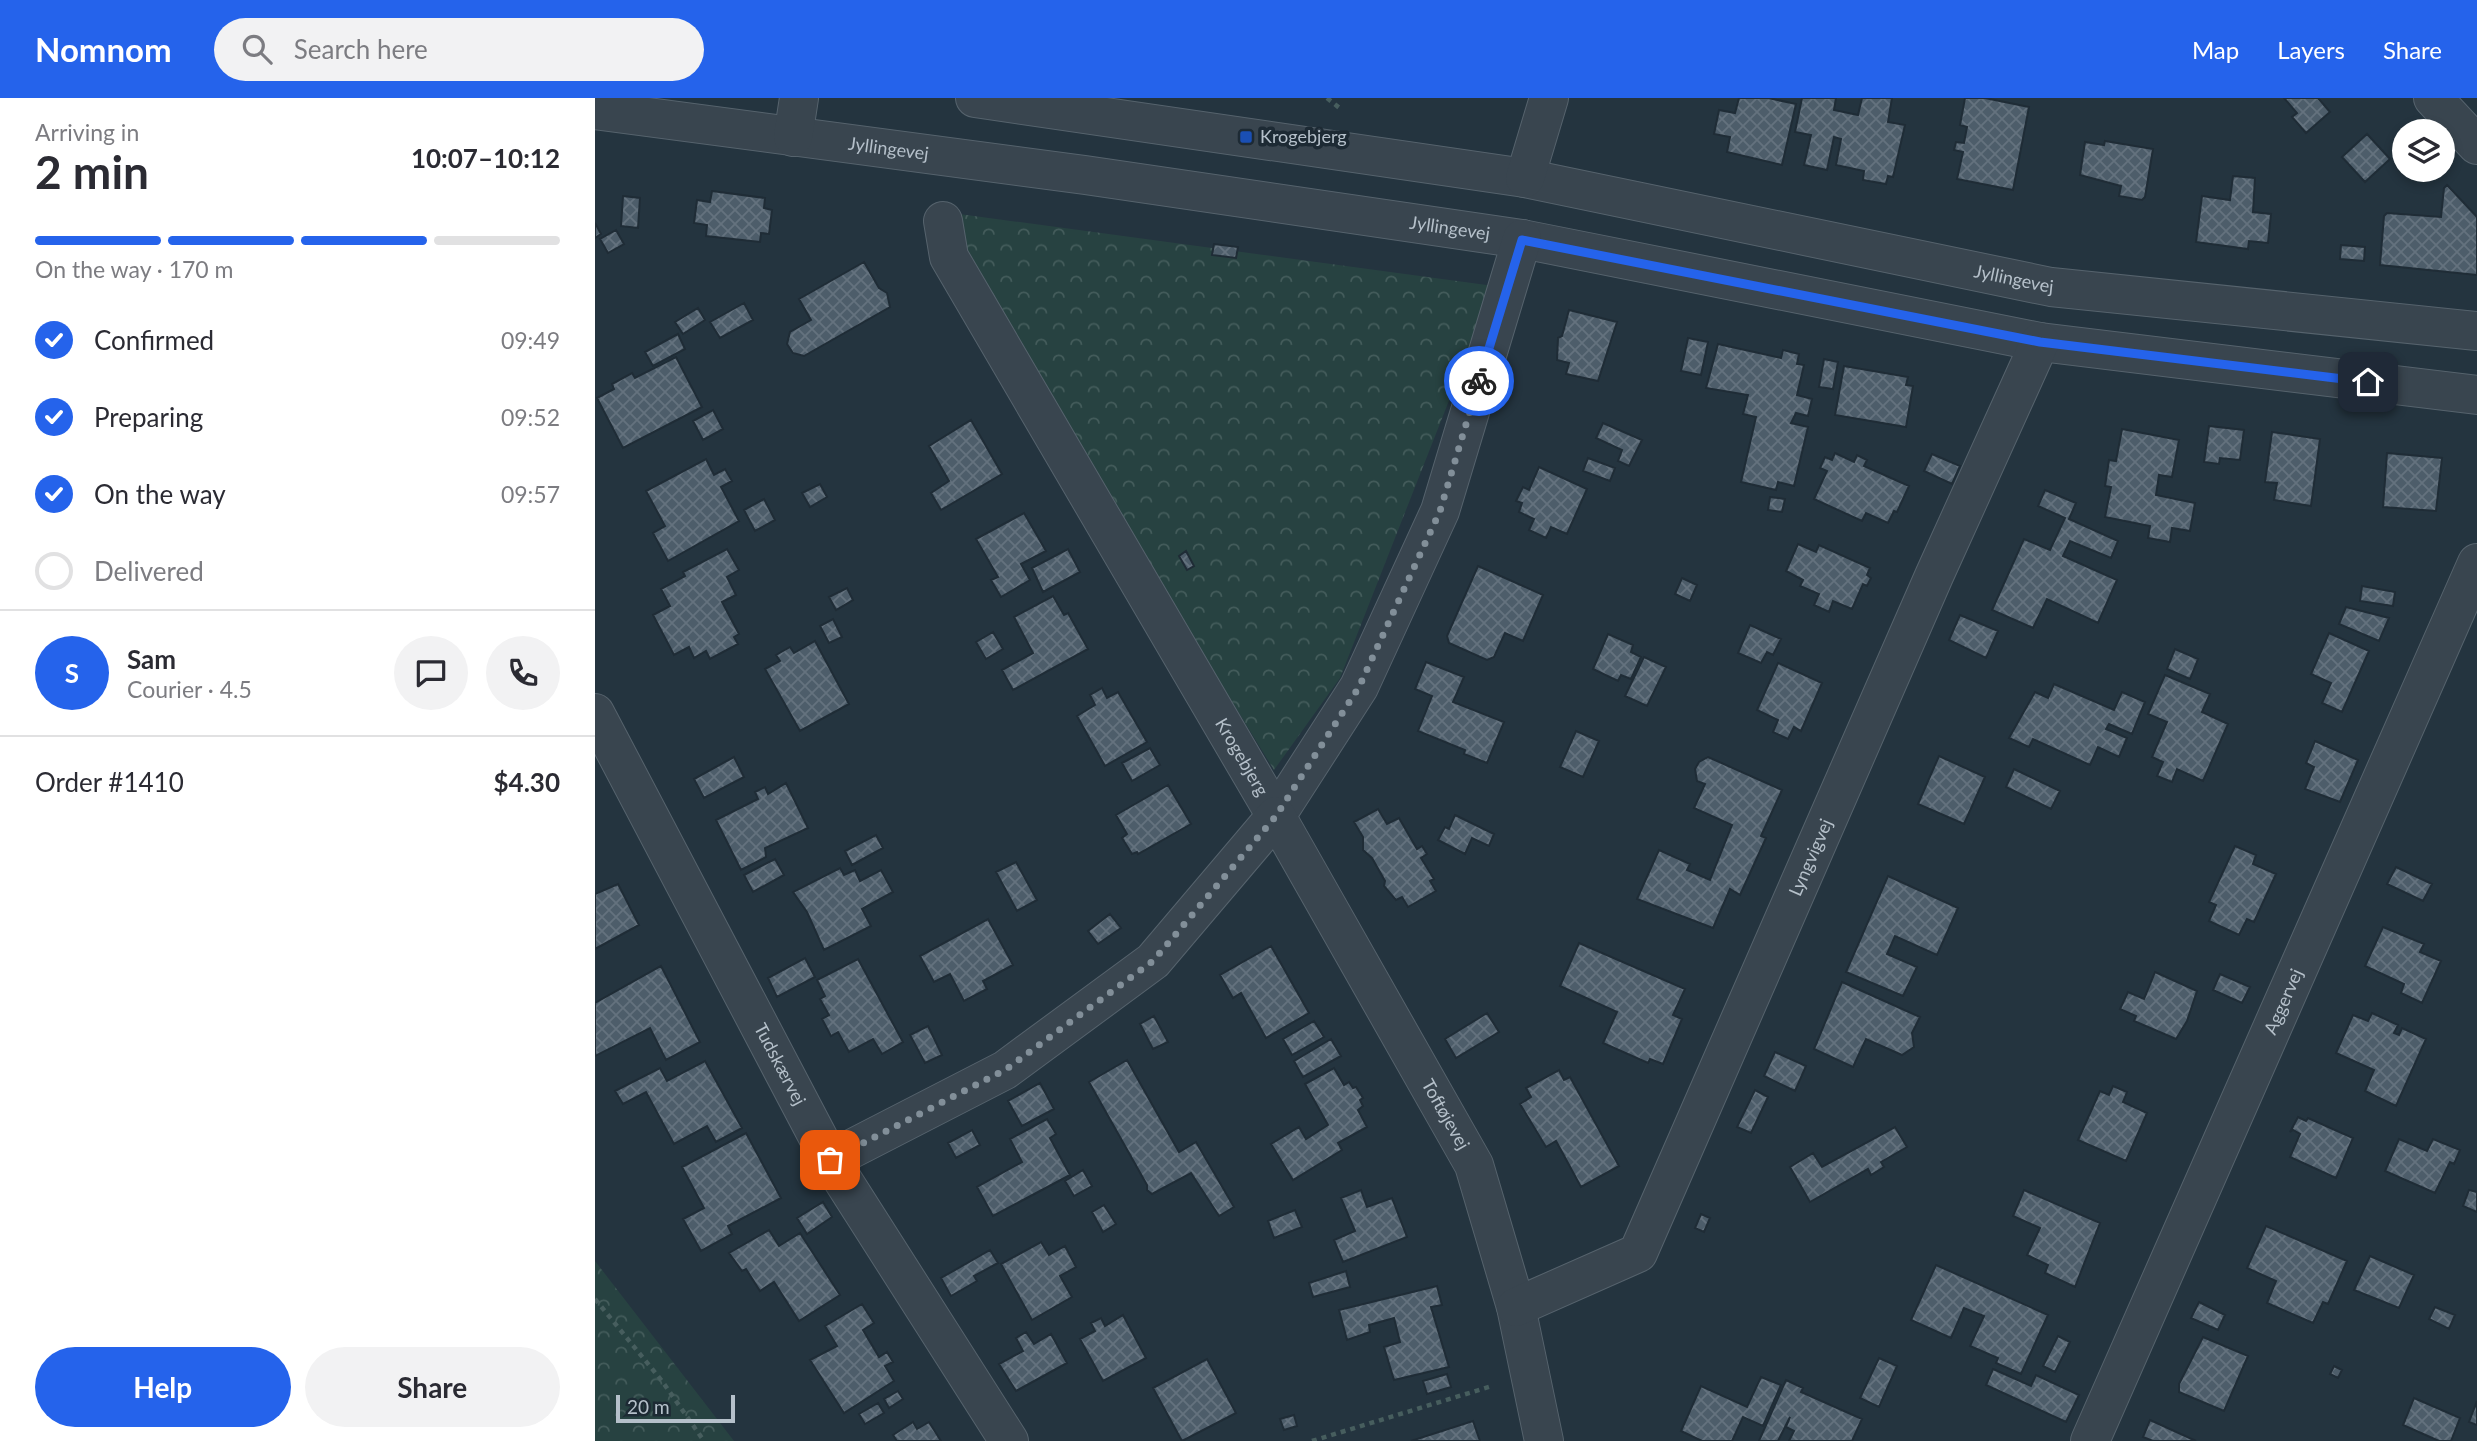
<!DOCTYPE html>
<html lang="en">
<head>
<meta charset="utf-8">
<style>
  body { margin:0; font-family:Lato,sans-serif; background:#f2f2f3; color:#2b2b33; height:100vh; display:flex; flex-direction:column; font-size:26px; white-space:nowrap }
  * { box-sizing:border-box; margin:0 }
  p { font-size:23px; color:#7c7c81 }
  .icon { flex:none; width:38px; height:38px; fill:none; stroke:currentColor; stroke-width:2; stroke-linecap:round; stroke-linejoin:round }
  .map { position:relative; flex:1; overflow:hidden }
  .side { display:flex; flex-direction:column; background:#fff; width:595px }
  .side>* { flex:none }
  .tools { position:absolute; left:1797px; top:21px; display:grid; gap:14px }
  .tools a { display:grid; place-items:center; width:63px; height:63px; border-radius:50%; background:#fff; box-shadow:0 4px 10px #0003; font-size:35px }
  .scale { position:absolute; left:21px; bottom:18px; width:119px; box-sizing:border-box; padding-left:7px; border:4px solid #b5c0ca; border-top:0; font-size:19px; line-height:24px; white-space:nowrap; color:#b5c0ca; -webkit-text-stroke:5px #1d2a34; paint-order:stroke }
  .pin { position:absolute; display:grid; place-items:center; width:60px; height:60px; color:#fff; margin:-30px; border-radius:14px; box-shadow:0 4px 10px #0006 }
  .courier { position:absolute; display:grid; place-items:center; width:70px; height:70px; margin:-35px; border:5px solid #2563eb; border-radius:50%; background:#fff; color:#222; box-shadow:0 2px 9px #0007 }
  .overview em { font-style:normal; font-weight:700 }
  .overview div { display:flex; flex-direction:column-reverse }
  .overview { display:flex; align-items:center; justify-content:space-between; height:119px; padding:0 35px }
  h1 { font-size:46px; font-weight:700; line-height:52px }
  .bar { display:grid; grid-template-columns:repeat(4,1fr); gap:10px 7px; align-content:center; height:84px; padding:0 35px }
  .bar i { height:9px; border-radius:5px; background:#e1e1e2 }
  .bar .active { background:#2563eb }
  .bar p { grid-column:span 4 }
  .line { display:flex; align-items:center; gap:18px; padding:0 35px; border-top:2px solid #e1e1e2 }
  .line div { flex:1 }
  .round { display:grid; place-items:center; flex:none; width:74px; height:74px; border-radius:37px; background:#f2f2f3 }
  ol { padding:0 35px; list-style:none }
  li { display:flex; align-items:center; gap:21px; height:77px }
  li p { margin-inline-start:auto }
  li .icon { padding:7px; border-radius:50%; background:#2563eb; color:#fff; stroke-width:4 }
  li:last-child { color:#7c7c81 }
  li i { width:38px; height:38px; border:4px solid #e1e1e2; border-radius:50% }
  .primary-button { display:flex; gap:14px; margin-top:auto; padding:14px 35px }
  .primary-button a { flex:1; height:80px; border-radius:42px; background:#2563eb; color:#fff; font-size:28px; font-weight:700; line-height:80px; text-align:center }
  .primary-button a+a { background:#f2f2f3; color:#2b2b33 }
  header { display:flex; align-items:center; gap:42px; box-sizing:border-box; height:98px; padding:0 35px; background:#2563eb; color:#fff }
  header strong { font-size:33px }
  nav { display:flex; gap:38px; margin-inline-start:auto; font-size:24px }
  .search { width:490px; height:63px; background:#f2f2f3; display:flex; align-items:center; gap:18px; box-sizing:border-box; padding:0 24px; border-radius:38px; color:#7c7c81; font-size:26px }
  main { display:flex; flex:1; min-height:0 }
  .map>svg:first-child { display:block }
  .forest { fill:url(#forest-crowns) }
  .building { fill:url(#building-cross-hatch); stroke:#1f2c36; stroke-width:2 }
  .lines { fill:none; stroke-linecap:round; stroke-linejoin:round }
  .minor-casing { stroke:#56636d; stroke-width:40 }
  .path { stroke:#475e5e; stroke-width:4.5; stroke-dasharray:5 5; stroke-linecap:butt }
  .minor { stroke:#39454f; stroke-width:38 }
  .done { stroke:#828f99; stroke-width:7; stroke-dasharray:0 12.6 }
  .route { stroke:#2563eb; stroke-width:9 }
  .transit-dot { fill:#1a4fb4; stroke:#1d2a34; stroke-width:2.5 }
  .labels { text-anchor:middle; stroke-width:7; stroke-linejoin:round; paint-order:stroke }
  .poi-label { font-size:18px; fill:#b5c0ca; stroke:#1d2a34; text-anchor:start }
  .street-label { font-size:18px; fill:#b5c0ca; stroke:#1d2a34 }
</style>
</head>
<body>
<header>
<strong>Nomnom</strong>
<div class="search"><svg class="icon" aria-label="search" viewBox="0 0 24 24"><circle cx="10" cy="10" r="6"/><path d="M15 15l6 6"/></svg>Search here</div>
<nav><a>Map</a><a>Layers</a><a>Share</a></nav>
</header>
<main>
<section class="side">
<div class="overview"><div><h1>2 min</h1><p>Arriving in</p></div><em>10:07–10:12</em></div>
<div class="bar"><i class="active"></i><i class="active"></i><i class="active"></i><i></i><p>On the way · 170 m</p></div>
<ol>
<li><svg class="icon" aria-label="check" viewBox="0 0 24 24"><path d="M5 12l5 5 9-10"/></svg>Confirmed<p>09:49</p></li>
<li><svg class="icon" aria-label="check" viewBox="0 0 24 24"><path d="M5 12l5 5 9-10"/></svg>Preparing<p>09:52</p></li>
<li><svg class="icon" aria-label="check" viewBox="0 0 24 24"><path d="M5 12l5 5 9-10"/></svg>On the way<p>09:57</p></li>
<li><i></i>Delivered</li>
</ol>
<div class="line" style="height:126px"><b class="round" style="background:#2563eb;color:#fff">S</b><div><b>Sam</b><p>Courier · 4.5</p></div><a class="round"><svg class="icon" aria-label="chat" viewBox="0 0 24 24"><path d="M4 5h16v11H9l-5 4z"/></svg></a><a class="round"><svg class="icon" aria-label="phone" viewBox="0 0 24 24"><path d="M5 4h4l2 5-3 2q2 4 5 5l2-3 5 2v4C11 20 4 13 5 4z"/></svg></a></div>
<div class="line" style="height:91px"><div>Order #1410</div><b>$4.30</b></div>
<div class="primary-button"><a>Help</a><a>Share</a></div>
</section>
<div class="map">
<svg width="1882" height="1343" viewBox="0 0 1882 1343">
  <defs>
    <pattern id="forest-crowns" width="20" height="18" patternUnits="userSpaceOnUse" patternTransform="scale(1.75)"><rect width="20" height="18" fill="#274241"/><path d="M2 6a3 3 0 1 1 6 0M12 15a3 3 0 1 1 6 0" fill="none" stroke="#445c5b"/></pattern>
    <pattern id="building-cross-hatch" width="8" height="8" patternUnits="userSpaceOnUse" patternTransform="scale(1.75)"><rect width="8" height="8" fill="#4d5d6a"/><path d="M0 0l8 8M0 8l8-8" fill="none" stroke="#64727e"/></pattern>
  </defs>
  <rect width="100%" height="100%" fill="#24343f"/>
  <path class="forest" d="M357 115 899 188 745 580 679 672 366 163Z
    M0 1163 139 1343H0Z"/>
  <path class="building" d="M1144 0H1173L1201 6 1187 67 1132 54 1135 39 1119 36 1124 12 1140 15Z
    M1207 0H1241L1239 12 1263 17 1267 0H1297L1293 24 1310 27 1298 79 1293 78 1291 86 1268 82 1269 73 1241 67 1246 41 1239 39 1232 72 1209 67 1216 37 1200 34Z
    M1370 0H1390L1434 9 1418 92 1362 81 1368 54 1359 52 1361 44 1369 45 1372 29 1365 27Z
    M1689 0H1723L1735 14 1711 35 1697 19 1702 15Z
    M1772 36 1795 61 1770 84 1747 59Z
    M1510 43 1558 51 1550 99 1547 102 1524 98 1526 88 1485 77 1490 44 1509 47Z
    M1638 78 1660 80 1658 114 1676 116 1673 145 1654 143 1653 151 1601 144 1607 98 1635 102Z
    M1852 87 1882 119V177L1785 167 1789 118 1792 115 1846 119 1849 90Z
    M117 93 170 100 169 110 177 112 174 136 166 135 165 144 111 138 112 127 99 125 102 102 115 104Z
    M28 98 45 100 43 130 26 128Z
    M0 125 6 136 0 140Z
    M21 132 29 146 13 155 5 141Z
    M619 146 643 149 641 160 617 157Z
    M1746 147 1770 149 1769 163 1745 161Z
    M269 164 284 190 292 195 295 209 209 258 198 255 192 246 195 234 216 222 204 201Z
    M149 205 158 222 125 240 115 224Z
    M103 210 110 222 88 236 80 224Z
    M974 212 1022 224 1003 283 971 276 974 265 962 262 963 240 967 238Z
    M83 236 90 251 58 268 50 254Z
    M1093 240 1113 244 1106 277 1086 273Z
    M1123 246 1186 260 1188 252 1204 256 1202 266 1209 267 1202 297 1217 301 1213 318 1201 315 1196 325 1213 329 1199 388 1183 384 1181 392 1146 384 1161 319 1148 316 1153 297 1111 290Z
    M81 259 107 309 28 350 2 300 19 291 17 286 37 275 40 280Z
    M1229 261 1243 264 1238 291 1224 289Z
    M1249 268 1313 279 1311 287 1318 288 1311 329 1240 317Z
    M118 312 128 331 108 342 98 323Z
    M376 322 407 376 346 412 336 395 354 383 334 348Z
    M1008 325 1047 342 1034 368 1023 363 1027 352 1001 340Z
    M1614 328 1649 332 1645 362 1625 360 1624 366 1609 364Z
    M1527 331 1584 342 1577 379 1564 377 1561 397 1600 405 1595 433 1577 430 1575 444 1553 440 1555 428 1510 419 1516 389 1510 388 1514 362 1521 363Z
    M1677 334 1725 341 1716 408 1679 402 1682 385 1670 384Z
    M1240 355 1259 364 1262 357 1272 362 1269 368 1314 388 1302 414 1299 413 1293 425 1271 415 1267 423 1219 401 1232 373 1225 370 1230 359 1237 362Z
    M1792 355 1847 360 1841 413 1788 409Z
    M1337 356 1365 368 1357 386 1329 373Z
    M993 360 1020 370 1015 383 988 373Z
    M111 361 119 377 130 371 137 383 126 389 144 423 73 463 58 435 70 428 51 393Z
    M944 369 992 391 972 436 956 429 951 440 934 432 939 421 924 414 927 405 921 403 928 389 934 392Z
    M225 386 232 399 215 409 207 395Z
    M1450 392 1481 405 1474 421 1523 443 1516 460 1475 443 1468 458 1522 482 1503 525 1452 501 1438 530 1397 512 1429 441 1455 452 1470 420 1443 408Z
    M1175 399 1190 401 1187 414 1173 412Z
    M169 401 180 422 160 433 149 412Z
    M429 415 451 453 426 466 435 482 406 499 396 482 403 479 381 441Z
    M1203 446 1221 454 1224 447 1275 470 1272 477 1276 480 1272 488 1268 486 1257 511 1238 503 1234 514 1219 507 1224 496 1205 488 1208 482 1191 473Z
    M132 451 144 472 132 479 141 497 127 504 144 536 139 539 143 546 115 561 111 553 99 560 94 549 79 557 58 517 75 508 66 491 90 478 88 474Z
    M473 451 485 474 448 494 437 470Z
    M591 453 599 468 592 472 584 458Z
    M883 468 948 497 928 543 910 535 899 559 892 562 854 545 852 538Z
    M1087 480 1102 487 1095 503 1080 496Z
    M1767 488 1800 494 1798 508 1765 503Z
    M252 490 258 502 241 512 234 499Z
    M458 498 469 517 473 515 493 551 418 592 407 572 438 555 419 519Z
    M1751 509 1794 520 1784 543 1744 526Z
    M1365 517 1403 533 1391 560 1354 542Z
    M238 521 247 539 234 545 225 528Z
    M1155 527 1186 541 1178 557 1172 554 1166 565 1143 555Z
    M398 534 408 551 391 561 381 544Z
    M1734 535 1774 553 1747 614 1727 605 1736 585 1716 576Z
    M1013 536 1038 547 1036 554 1046 559 1036 581 1026 577 1023 583 998 571Z
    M220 543 254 606 205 633 170 571 185 563 181 557 195 549 199 555Z
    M1580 551 1603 561 1595 581 1572 571Z
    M1049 559 1071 569 1052 608 1030 598Z
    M831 564 869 579 858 604 909 624 892 665 869 656 870 652 823 633 837 598 820 591Z
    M1183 565 1227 585 1206 633 1199 629 1193 641 1178 634 1183 622 1162 612Z
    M1570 577 1615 596 1607 614 1633 626 1608 683 1582 671 1577 684 1562 678 1568 664 1557 659 1572 624 1553 616Z
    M1459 586 1519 612 1527 594 1550 604 1537 636 1514 626 1511 631 1532 640 1524 659 1503 649 1495 667 1438 641 1434 649 1414 640 1440 594 1453 600Z
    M507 590 512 600 523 594 552 644 510 668 482 618 500 607 495 597Z
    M981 633 1004 643 988 679 965 669Z
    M1720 643 1763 662 1745 704 1710 691 1719 669 1711 665Z
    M555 650 565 667 537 683 527 665Z
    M1344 658 1390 679 1369 726 1323 706Z
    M139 659 149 679 109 700 99 681Z
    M1113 659 1187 692 1166 738 1171 740 1145 797 1135 791 1118 830 1042 801 1064 752 1095 766 1092 772 1115 782 1137 727 1099 710 1110 686 1102 683 1100 671 1104 664Z
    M1419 671 1465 693 1456 711 1411 689Z
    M191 685 213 730 170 750 171 759 146 772 121 722 163 701 160 694 170 689 173 696Z
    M573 687 596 726 543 756 542 754 537 756 527 740 532 736 521 717Z
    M783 711 792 726 804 720 822 751 827 748 832 756 826 760 839 781 835 783 841 793 813 809 807 799 801 802 789 788 790 783 777 760 768 752V739L759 724Z
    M860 717 899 736 894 748 877 740 870 756 843 742 850 729 854 731Z
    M281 737 288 750 257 767 250 753Z
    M1640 748 1661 757 1658 766 1681 776 1659 824 1652 821 1644 837 1614 823 1621 807 1614 804Z
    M180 761 189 777 158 794 149 777Z
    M421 764 442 802 422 813 401 774Z
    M1801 769 1837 786 1828 803 1792 786Z
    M245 770 249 777 260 772 265 783 286 772 298 794 267 811 276 828 229 852 212 814 198 794Z
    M1293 778 1363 810 1342 857 1300 838 1292 856 1322 869 1308 898 1251 874Z
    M23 786 44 827 0 851V796Z
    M515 816 526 830 503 846 493 833Z
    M393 821 418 867 388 883 392 891 369 903 355 876 339 884 325 858Z
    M1788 829 1829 846 1825 854 1846 863 1827 905 1806 895 1809 886 1770 868Z
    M984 845 1090 891 1078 917 1087 921 1068 966 1055 961 1053 965 1008 945 1022 914 965 888Z
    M676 848 714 915 671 940 646 895 638 900 625 877Z
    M210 860 220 879 182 899 173 880Z
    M263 861 308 944 287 956 278 941 254 954 243 934 236 938 227 921 234 917 225 901 230 898 222 882Z
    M66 868 105 944 71 962 55 930 0 958V905Z
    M1560 874 1602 893 1592 923 1581 941 1539 923 1541 918 1525 911 1533 894 1549 901Z
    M1625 876 1655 889 1647 905 1618 892Z
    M1247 884 1325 919 1317 935 1319 949 1307 957 1271 941 1258 969 1219 951Z
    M892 915 904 934 861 960 850 941Z
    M1777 915 1803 927 1799 935 1804 937 1807 930 1831 941 1801 1008 1770 993 1779 972 1741 955 1758 917 1773 923Z
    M559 918 573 944 558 951 545 926Z
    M719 923 729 939 697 957 688 941Z
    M333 928 347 957 330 965 315 937Z
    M736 941 746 958 708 979 699 963Z
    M1180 954 1211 968 1200 993 1169 978Z
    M532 962 584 1054 601 1044 639 1109 624 1118 596 1075 557 1096 552 1092V1087L494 984Z
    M110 963 147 1030 121 1044 112 1028 79 1046 51 994 28 1006 20 993 65 970 72 983Z
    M739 970 749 987 754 984 758 990 761 989 768 1000 765 1002 768 1008 763 1012 772 1029 743 1045 747 1052 698 1082 676 1046 704 1029 711 1041 733 1027 710 986Z
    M964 972 969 982 975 979 1024 1068 986 1089 961 1043 951 1049 925 1006 936 999 931 990Z
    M445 985 459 1011 427 1028 413 1003Z
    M1518 988 1532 994 1528 1004 1552 1015 1531 1063 1483 1042 1505 993 1514 997Z
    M1160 992 1173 999 1156 1035 1142 1029Z
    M1703 1019 1711 1023 1713 1020 1758 1040 1741 1080 1695 1059 1705 1036 1698 1032 1695 1034Z
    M452 1021 461 1036 455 1040 475 1077 398 1118 382 1089 427 1064 415 1041Z
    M1300 1029 1312 1049 1286 1064 1289 1069 1276 1077 1273 1071 1215 1104 1195 1069 1218 1055 1227 1069Z
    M377 1032 385 1047 361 1060 353 1045Z
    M151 1035 186 1100 133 1128 137 1136 106 1153 88 1121 109 1110 87 1069Z
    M1804 1041 1832 1053 1838 1041 1865 1052 1859 1066 1855 1064 1840 1095 1790 1073Z
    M488 1072 497 1088 479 1098 470 1083Z
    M766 1092 772 1109 797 1100 812 1139 748 1164 739 1142 760 1133 746 1100Z
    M1429 1092 1505 1125 1480 1189 1450 1175 1453 1167 1432 1157 1445 1130 1418 1118Z
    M1874 1092 1882 1094V1114L1868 1108Z
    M228 1104 237 1119 212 1136 202 1120Z
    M509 1107 521 1126 508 1134 497 1114Z
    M700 1112 707 1129 679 1140 673 1123Z
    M1106 1116 1115 1120 1109 1134 1100 1130Z
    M1671 1128 1752 1163 1733 1206 1728 1204 1718 1225 1672 1205 1681 1183 1652 1170Z
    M174 1132 184 1148 205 1135 245 1197 204 1223 179 1184 165 1193 151 1171 147 1173 134 1155Z
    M446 1144 454 1157 470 1148 481 1169 465 1178 477 1199 437 1222 406 1166Z
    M395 1152 403 1165 379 1178 382 1183 356 1198 346 1180Z
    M1775 1158 1819 1177 1804 1210 1759 1192Z
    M1341 1167 1453 1217 1426 1276 1401 1265 1403 1260 1375 1248 1389 1218 1369 1210 1356 1240 1316 1222Z
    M751 1173 755 1189 718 1199 714 1185Z
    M842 1188 847 1207 836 1209 854 1269 799 1282 789 1249 805 1244 799 1220 774 1227 775 1234 752 1242 744 1212Z
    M1604 1204 1630 1217 1623 1232 1596 1220Z
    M267 1206 279 1225 268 1232 284 1259 292 1254 298 1264 290 1268 299 1283 249 1315 215 1262 242 1248 230 1228Z
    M1840 1209 1860 1217 1854 1231 1834 1221Z
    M528 1217 551 1260 508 1283 485 1241 500 1233 496 1225 506 1220 510 1228Z
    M431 1234 439 1246 456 1236 472 1265 421 1293 404 1266 428 1253 421 1240Z
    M1463 1238 1475 1244 1460 1274 1448 1268Z
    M1608 1239 1653 1258 1629 1313 1584 1294V1286Z
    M1284 1260 1302 1268 1284 1309 1265 1300Z
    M612 1261 641 1315 587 1343 558 1290Z
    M1739 1268 1747 1272 1743 1280 1735 1276Z
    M1398 1271 1436 1288 1441 1277 1484 1297 1471 1324 1391 1287Z
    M852 1276 856 1289 832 1296 828 1283Z
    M1166 1279 1186 1287 1168 1328 1148 1319 1137 1343H1107L1086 1333 1106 1288 1152 1309Z
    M1191 1282 1208 1290 1206 1294 1267 1321 1257 1343H1194L1199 1333 1191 1329 1195 1319 1183 1343H1164Z
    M303 1293 308 1301 294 1310 289 1301Z
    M1819 1300 1865 1320 1856 1343H1844L1808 1327Z
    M1882 1303V1327L1874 1324Z
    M283 1305 289 1315 270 1326 264 1316Z
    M699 1317 702 1328 689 1332 685 1321Z
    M1555 1322 1601 1343H1558L1548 1339Z
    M878 1323 885 1343H816Z
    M318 1324 322 1331 334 1324 346 1343H302L298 1337Z"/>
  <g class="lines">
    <g class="minor-casing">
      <g id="minor">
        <path id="s1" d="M380 0 930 80 1456 189 1882 233"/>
        <path d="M1838 0 1882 47"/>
        <path id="s2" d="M0 12 490 77 927 141 1445 244 1882 297"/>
        <path d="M198 39 204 0"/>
        <path d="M930 80 954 0"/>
        <path id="s3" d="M348 123 354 159 681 718 764 589 845 413 927 141"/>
        <path id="s4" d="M0 615 235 1062 414 1343"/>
        <path id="s5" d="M235 1062 410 972 558 863 681 718 879 1067 921 1209 949 1343"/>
        <path id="s6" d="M921 1209 1043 1155 1339 478 1445 244"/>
        <path id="s7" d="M1495 1343 1882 465"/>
      </g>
    </g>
    <path class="path" d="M732 0 747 12
      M0 1201 67 1283 109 1343
      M717 1343 897 1288"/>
    <use href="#minor" class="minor"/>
  </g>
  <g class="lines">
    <path class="done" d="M235 1062 410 972 558 863 681 718 764 589 845 413 884 283"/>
    <path class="route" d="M884 283 927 142 1445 244 1773 284"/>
  </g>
  <rect class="transit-dot" x="644" y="32" width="14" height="14" rx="3.5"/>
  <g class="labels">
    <g class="poi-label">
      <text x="665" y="45">Krogebjerg</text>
    </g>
    <g class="street-label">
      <text dy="6" stroke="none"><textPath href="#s2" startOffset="296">Jyllingevej</textPath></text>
      <text dy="6" stroke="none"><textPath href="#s2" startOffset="863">Jyllingevej</textPath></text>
      <text dy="6" stroke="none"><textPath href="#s1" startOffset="1055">Jyllingevej</textPath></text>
      <text dy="6" stroke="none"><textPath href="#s3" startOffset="616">Krogebjerg</textPath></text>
      <text dy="6" stroke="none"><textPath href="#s6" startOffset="565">Lyngvigvej</textPath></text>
      <text dy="6" stroke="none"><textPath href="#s7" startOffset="480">Aggervej</textPath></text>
      <text dy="6" stroke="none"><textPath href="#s4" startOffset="397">Tudskærvej</textPath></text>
      <text dy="6" stroke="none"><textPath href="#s5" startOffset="914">Toftøjevej</textPath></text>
    </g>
  </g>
</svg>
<div class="tools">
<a><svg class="icon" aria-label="layers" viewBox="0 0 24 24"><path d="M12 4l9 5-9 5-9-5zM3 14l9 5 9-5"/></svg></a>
</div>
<div class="scale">20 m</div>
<div class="pin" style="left:235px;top:1062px;background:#ea580c"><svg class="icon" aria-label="bag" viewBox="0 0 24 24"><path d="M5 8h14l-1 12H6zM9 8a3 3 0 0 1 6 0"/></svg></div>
<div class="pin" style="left:1773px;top:284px;background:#1f2937"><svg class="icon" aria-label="home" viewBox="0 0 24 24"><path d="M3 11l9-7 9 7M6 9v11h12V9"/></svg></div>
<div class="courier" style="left:884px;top:283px"><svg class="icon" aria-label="bike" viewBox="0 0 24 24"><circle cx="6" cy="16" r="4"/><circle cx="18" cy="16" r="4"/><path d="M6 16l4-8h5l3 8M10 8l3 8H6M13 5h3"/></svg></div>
</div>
</main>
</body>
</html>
